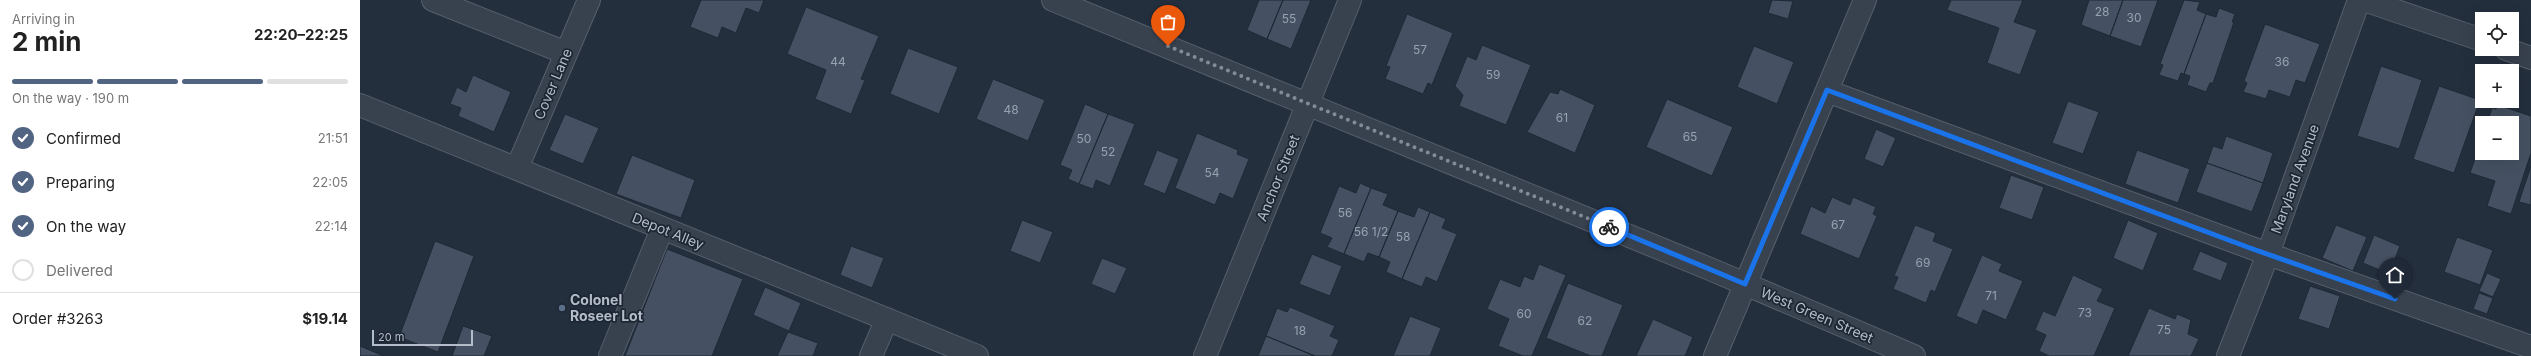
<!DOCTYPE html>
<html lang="en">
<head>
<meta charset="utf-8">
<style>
  body { margin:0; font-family:Inter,sans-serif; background:#f6f6f6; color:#222; height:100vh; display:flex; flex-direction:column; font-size:15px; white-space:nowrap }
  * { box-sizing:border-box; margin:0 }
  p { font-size:13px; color:#767676 }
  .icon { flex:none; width:22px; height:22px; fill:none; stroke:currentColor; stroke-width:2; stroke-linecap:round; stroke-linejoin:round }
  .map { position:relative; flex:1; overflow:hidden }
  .drawer { display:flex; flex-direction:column; background:#fff; width:360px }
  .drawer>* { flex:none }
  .buttons { position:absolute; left:2115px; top:12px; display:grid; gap:8px }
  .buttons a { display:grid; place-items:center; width:44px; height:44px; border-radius:0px; background:#fff; box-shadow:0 4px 16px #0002; font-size:20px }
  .scale { position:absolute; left:12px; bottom:10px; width:101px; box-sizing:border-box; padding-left:4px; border:2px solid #b4bcc9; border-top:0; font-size:11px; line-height:14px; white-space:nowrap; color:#b4bcc9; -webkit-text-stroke:3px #1d2633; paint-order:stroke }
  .pin { position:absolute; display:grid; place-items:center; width:34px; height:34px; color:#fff; margin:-41px -17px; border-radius:50% 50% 50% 0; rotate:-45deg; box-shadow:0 0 4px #0007 }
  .pin .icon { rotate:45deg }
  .courier { position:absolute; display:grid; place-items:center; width:40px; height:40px; margin:-20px; border:3px solid #1a73e8; border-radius:50%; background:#fff; color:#222; box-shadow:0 1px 5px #0007 }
  .headline em { font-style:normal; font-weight:700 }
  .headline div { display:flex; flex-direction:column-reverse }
  .headline { display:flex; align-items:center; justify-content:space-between; height:68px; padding:0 12px }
  h1 { font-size:26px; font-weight:700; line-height:30px }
  .bar { display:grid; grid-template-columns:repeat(4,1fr); gap:6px 4px; align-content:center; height:48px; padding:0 12px }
  .bar i { height:5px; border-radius:3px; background:#e0e0e0 }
  .bar .selected { background:#516482 }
  .bar p { grid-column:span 4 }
  .line { display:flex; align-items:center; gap:10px; padding:0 12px; border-top:1px solid #e0e0e0 }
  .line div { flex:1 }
  ol { padding:0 12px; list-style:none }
  li { display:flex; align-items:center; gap:12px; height:44px }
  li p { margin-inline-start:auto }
  li .icon { padding:4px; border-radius:50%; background:#516482; color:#fff; stroke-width:4 }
  li:last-child { color:#767676 }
  li i { width:22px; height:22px; border:2px solid #e0e0e0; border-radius:50% }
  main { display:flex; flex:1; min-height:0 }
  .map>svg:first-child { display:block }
  .building { fill:#455162; stroke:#1f2835 }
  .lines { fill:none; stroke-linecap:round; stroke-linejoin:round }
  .minor-casing { stroke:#565f6c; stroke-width:24 }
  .minor { stroke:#38414e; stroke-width:22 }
  .done { stroke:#828b98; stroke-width:4; stroke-dasharray:0 7.2 }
  .route { stroke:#1a73e8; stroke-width:5 }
  .service-dot { fill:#5c6f8a; stroke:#1d2633; stroke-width:1.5 }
  .labels { text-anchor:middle; stroke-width:3.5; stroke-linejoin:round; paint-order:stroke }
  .number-label { font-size:12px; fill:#98a1af }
  .street-label { font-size:14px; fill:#b4bcc9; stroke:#1d2633 }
  .poi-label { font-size:14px; font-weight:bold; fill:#b4bcc9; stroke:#1d2633; text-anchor:start }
</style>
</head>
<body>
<main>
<section class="drawer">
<div class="headline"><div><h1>2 min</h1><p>Arriving in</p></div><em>22:20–22:25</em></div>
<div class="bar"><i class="selected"></i><i class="selected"></i><i class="selected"></i><i></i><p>On the way · 190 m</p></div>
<ol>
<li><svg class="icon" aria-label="check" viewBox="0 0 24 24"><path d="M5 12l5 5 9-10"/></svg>Confirmed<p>21:51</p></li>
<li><svg class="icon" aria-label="check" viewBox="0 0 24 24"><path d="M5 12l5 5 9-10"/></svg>Preparing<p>22:05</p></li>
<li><svg class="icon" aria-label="check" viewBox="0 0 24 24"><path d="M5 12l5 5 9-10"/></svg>On the way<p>22:14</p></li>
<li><i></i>Delivered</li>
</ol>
<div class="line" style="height:52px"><div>Order #3263</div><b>$19.14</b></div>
</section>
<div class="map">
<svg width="2171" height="356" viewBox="0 0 2171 356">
  <rect width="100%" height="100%" fill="#242f3e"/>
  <path class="building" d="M341 0H404L399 13 386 8 376 33 362 27 358 38 330 27Z
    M899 0H923L907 39 887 30Z
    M923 0H951L931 49 907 39Z
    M1412 0 1433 1 1428 19 1408 13Z
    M1591 0H1663L1654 22 1677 30 1660 75 1627 63 1639 28 1587 10Z
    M1729 0H1763L1750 36 1721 25Z
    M1763 0H1798L1781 47 1750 36Z
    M1824 0 1840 2 1837 10 1846 14 1824 74 1821 73 1818 81 1799 75 1803 65 1800 64Z
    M446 7 519 36 501 79 505 80 491 114 455 99 466 70 427 54Z
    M1859 8 1875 14 1872 22H1874L1853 83H1850L1846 92 1827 85 1830 76 1824 74 1846 14 1856 17Z
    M1047 14 1093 33 1072 85 1068 83 1063 94 1025 79 1030 67 1026 66Z
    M1905 24 1960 44 1945 83 1936 80 1930 97 1909 90 1906 99 1883 92 1887 83 1884 81Z
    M1122 45 1171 65 1146 125 1099 106 1103 95 1095 86 1107 56 1116 60Z
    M1394 46 1434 62 1417 104 1377 87Z
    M548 48 598 67 579 114 530 94Z
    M2021 66 2062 80 2039 149 1997 136Z
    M113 75 151 92 134 132 98 116 101 108 90 104 97 87 106 92Z
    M633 79 685 100 668 141 616 119Z
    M2079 86 2120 100 2094 173 2053 159Z
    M1200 89 1235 105 1215 153 1167 132 1190 92 1198 94Z
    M1307 99 1373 127 1352 176 1286 147Z
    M1708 101 1739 112 1723 154 1692 143Z
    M725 104 748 114 719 184 708 179 712 170 700 165Z
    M2138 105 2171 116V153L2151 214 2127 206 2135 181 2110 173 2122 138V153H2152V123H2127L2132 108 2136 109Z
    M205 114 239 128 223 164 189 150Z
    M748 114 775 124 750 186 736 180 733 189 719 184Z
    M1516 129 1536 138 1523 167 1504 159Z
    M837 133 878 150 877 154 889 159 873 199 860 193 855 205 815 188Z
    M1866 136 1913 153 1903 183 1847 163 1853 146 1862 149Z
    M797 150 819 159 805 194 783 185Z
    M1777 150 1830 169 1818 203 1765 184Z
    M272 155 335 180 321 218 256 194Z
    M1847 163 1903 183 1892 212 1836 192Z
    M2171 166V205L2159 202Z
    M1651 175 1684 187 1672 220 1639 208Z
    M1000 183 1011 188 984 254 967 247 972 238 960 233 979 186 996 193Z
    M1011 188 1028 194 1023 205 1038 211 1019 257 1008 253 1004 262 984 254Z
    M1472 197 1490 205 1493 197 1516 207 1513 214 1517 216 1499 259 1440 234 1451 206 1465 213Z
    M1058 207 1070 212 1042 279 1026 272 1030 262 1019 257 1038 211 1054 217Z
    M1070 212 1086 219 1082 228 1097 234 1077 282 1066 277 1062 287 1042 279Z
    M662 220 693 232 680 263 650 251Z
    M1768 220 1798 233 1783 271 1753 258Z
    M1555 225 1576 233 1573 241 1593 249 1575 292 1571 290 1566 303 1533 289 1538 277 1534 276Z
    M1976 225 2007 237 1993 271 1962 258Z
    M2014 235 2040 246 2029 274 2003 263Z
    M2097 237 2133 250 2120 285 2084 272Z
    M75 241 114 256 78 352 39 337Z
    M491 246 524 258 512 288 480 275Z
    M307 249 383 279 352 356H265Z
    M1840 251 1868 263 1861 281 1832 270Z
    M952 254 982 266 970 296 939 284Z
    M1622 255 1642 264 1639 271 1663 281 1646 320 1623 310 1617 325 1596 316Z
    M742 258 767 268 755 294 731 284Z
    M1179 264 1206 275 1172 356H1163L1138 346 1149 319 1127 309 1140 279 1160 287 1164 276 1173 280Z
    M2127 273 2141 279 2133 297 2119 291Z
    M1713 275 1743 289 1737 301 1755 308 1734 356H1689L1679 351 1686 335 1675 330 1683 311 1695 316Z
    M1208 283 1263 305 1242 356H1231L1186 338Z
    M1950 286 1980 296 1969 329 1938 319Z
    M405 287 441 303 429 331 393 315Z
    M2119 293 2133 298 2127 314 2113 309Z
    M930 307 975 326 970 336 979 340 972 356H955L906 336 917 308 927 312Z
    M1789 308 1815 319 1817 314 1831 320 1828 334 1839 339 1831 356H1768Z
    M1050 316 1081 328 1070 356H1033Z
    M1293 319 1333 337 1325 356H1276Z
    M103 326 132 336 124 356H92Z
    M428 332 458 343 453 356H417Z
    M906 336 955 356H898Z
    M0 346 24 356H0Z"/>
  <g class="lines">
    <g class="minor-casing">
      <path id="minor" d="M73 0 206 53
        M693 0 1350 269 1554 356
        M2004 0 2122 40
        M2146 49 2171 58
        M1467 91 1908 254 2171 347
        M0 105 617 356
        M157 168 229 0
        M250 356 302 229
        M511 356 527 319
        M845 356 990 0
        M1355 356 1505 0
        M1868 356 1908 254 1999 0"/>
    </g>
    <use href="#minor" class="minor"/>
  </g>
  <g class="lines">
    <path class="done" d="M808 46 1249 227"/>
    <path class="route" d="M1249 227 1385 284 1467 90 1890 248 2035 299"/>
  </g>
  <circle class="service-dot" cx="202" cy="308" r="4"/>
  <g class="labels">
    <g class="number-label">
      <text x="1742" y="16">28</text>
      <text x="1774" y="22">30</text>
      <text x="929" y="23">55</text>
      <text x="1060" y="54">57</text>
      <text x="478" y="66">44</text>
      <text x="1922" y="66">36</text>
      <text x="1133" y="79">59</text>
      <text x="651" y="114">48</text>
      <text x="1202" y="122">61</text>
      <text x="1330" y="141">65</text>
      <text x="724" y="143">50</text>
      <text x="748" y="156">52</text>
      <text x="852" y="177">54</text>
      <text x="985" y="217">56</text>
      <text x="1478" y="229">67</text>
      <text x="1011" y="236">56 1/2</text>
      <text x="1043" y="241">58</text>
      <text x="1563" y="267">69</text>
      <text x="1631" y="300">71</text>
      <text x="1725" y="317">73</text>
      <text x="1164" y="318">60</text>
      <text x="1225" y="325">62</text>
      <text x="1804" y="334">75</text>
      <text x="940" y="335">18</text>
    </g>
    <g class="street-label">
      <text transform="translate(193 84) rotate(-67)" y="5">Cover Lane</text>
      <text transform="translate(918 178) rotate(-68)" y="5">Anchor Street</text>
      <text transform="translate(1935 179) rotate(-70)" y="5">Maryland Avenue</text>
      <text transform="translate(308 231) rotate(22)" y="5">Depot Alley</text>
      <text transform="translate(1457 315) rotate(23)" y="5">West Green Street</text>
    </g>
    <g class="poi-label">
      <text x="210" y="305">Colonel<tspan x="210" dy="16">Roseer Lot</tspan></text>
    </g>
  </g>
</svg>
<div class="buttons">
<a><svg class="icon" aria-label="locate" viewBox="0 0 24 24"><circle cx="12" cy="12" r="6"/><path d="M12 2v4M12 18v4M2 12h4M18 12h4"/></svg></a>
<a>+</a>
<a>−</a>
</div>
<div class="scale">20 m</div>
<div class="pin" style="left:808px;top:46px;background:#ea580c"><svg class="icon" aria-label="bag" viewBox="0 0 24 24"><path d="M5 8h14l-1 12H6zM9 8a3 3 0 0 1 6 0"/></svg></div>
<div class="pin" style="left:2035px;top:299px;background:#1f2937"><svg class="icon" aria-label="home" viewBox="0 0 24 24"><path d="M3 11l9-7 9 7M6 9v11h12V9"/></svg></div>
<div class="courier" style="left:1249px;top:227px"><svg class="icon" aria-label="bike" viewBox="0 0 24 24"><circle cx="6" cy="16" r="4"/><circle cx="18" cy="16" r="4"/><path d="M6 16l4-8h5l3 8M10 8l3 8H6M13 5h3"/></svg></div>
</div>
</main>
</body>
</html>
